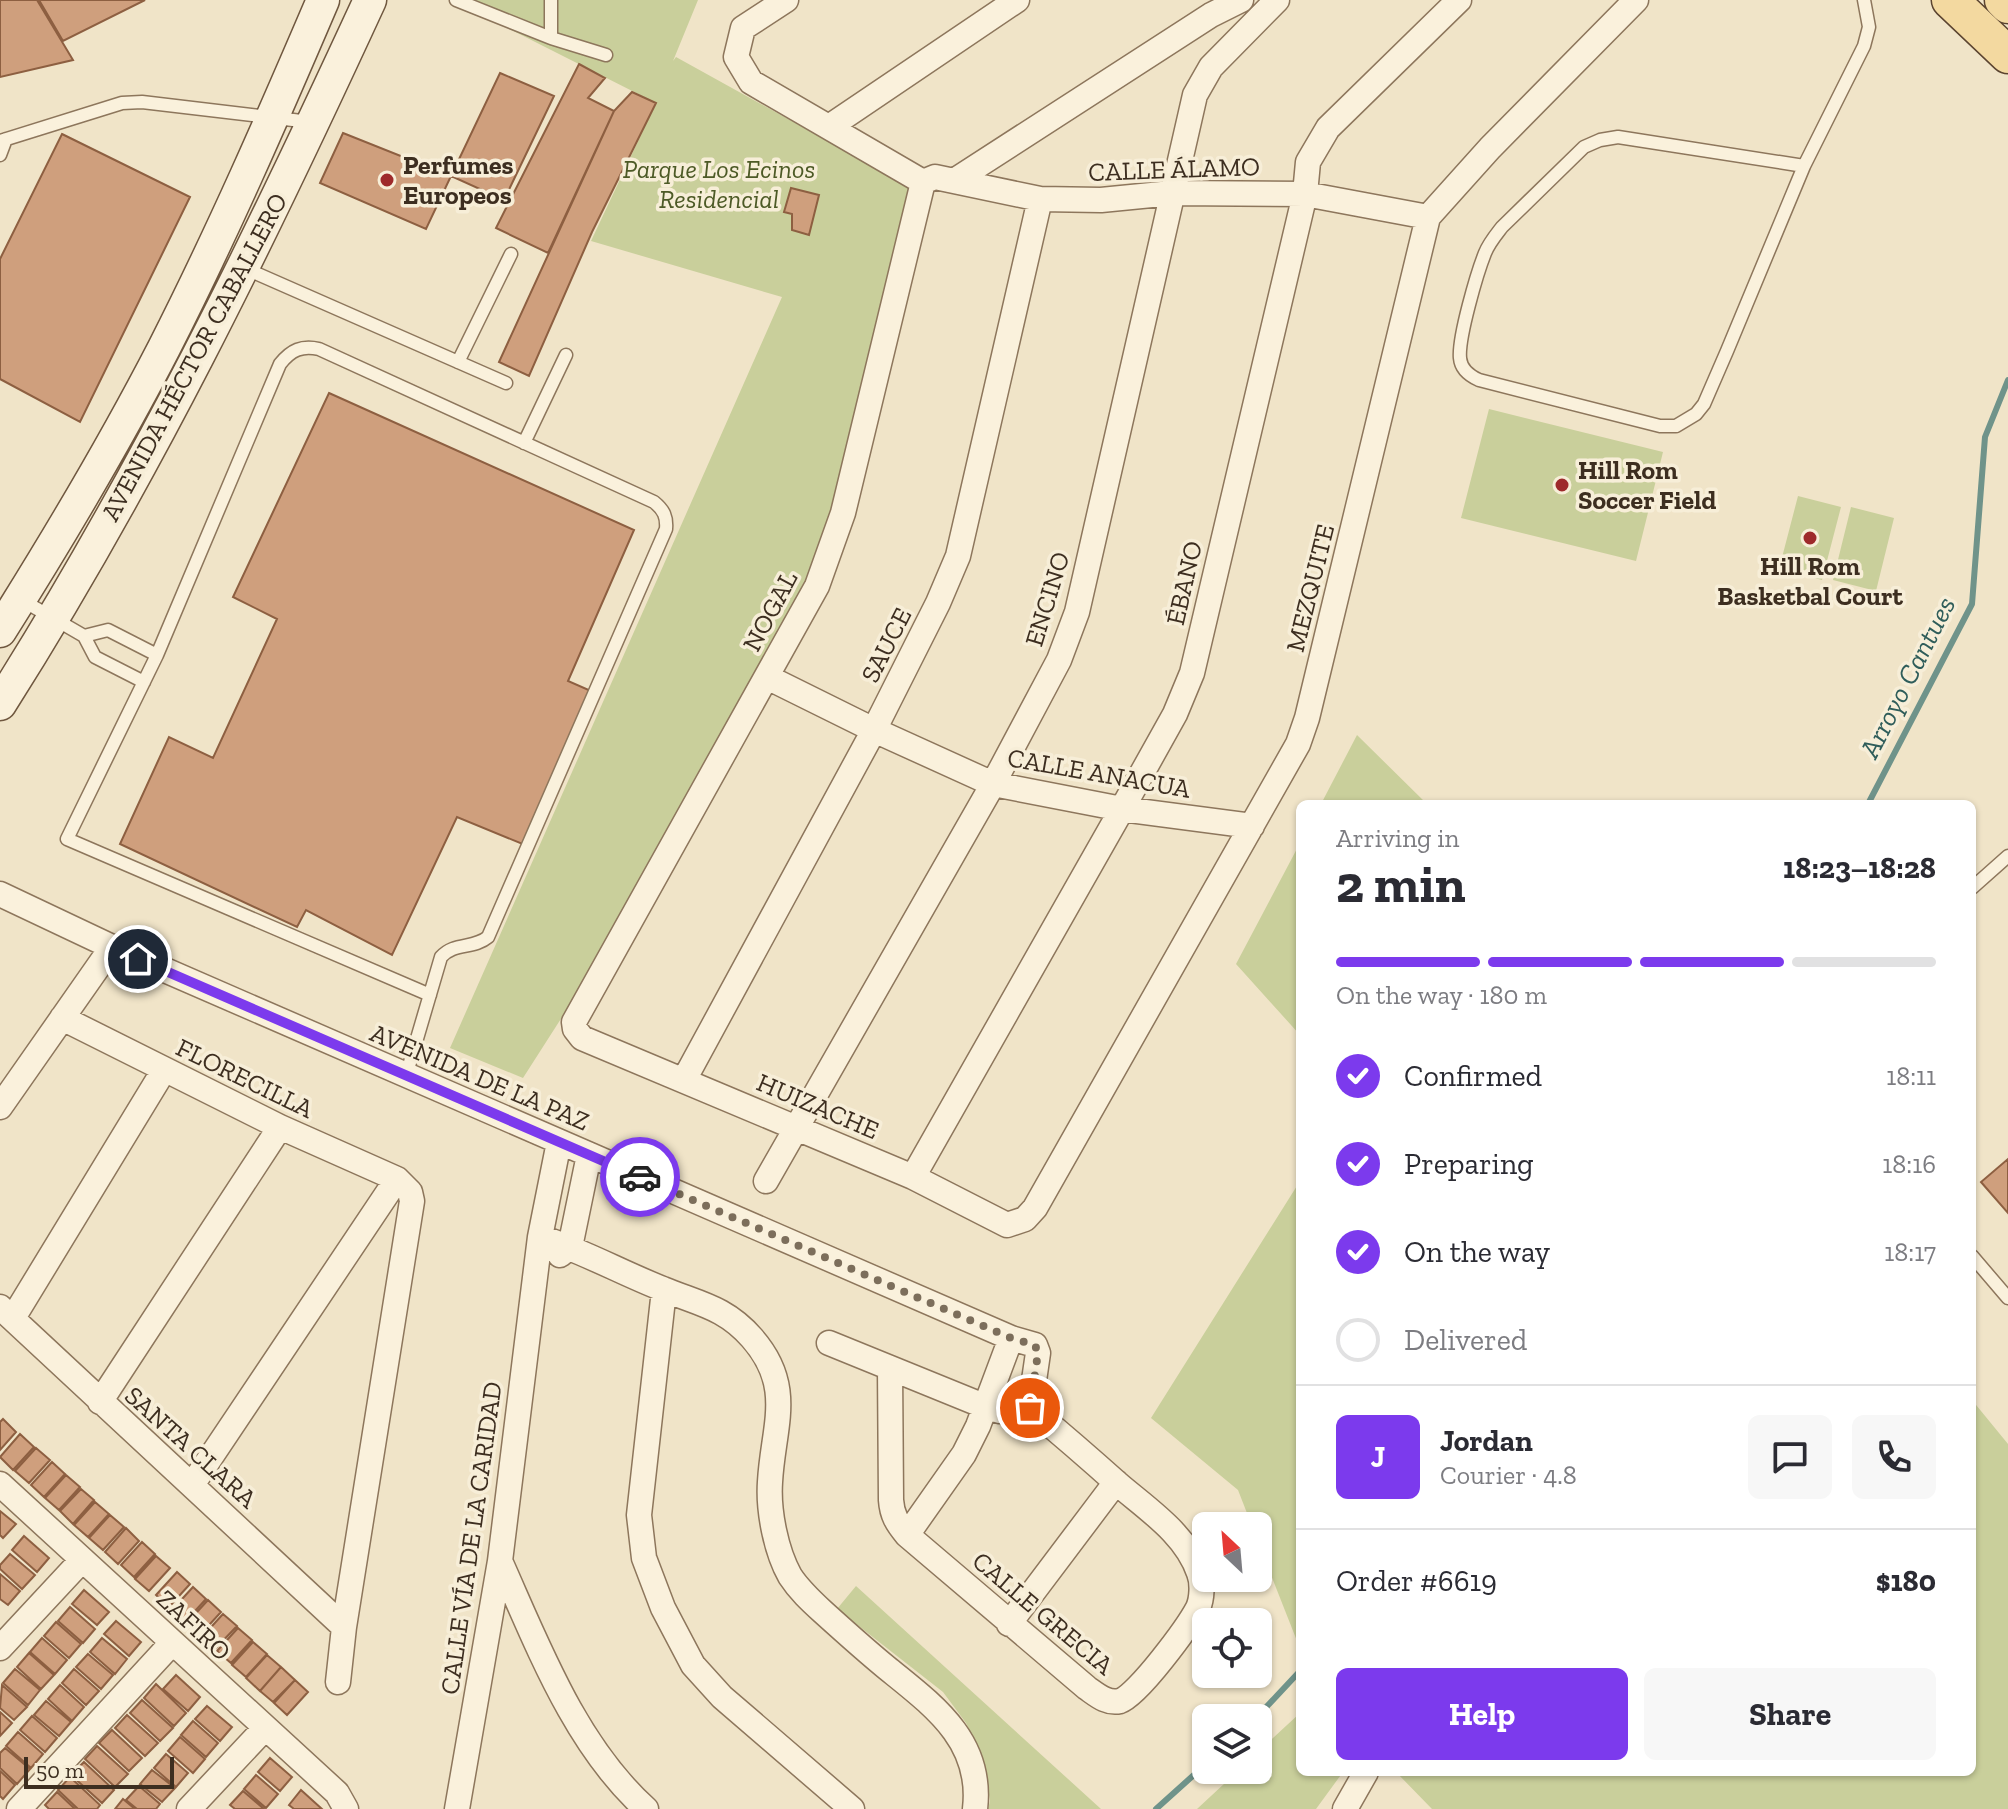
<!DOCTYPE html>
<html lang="en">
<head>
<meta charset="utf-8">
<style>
  body { margin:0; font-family:"Zilla Slab",serif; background:#f7f7f7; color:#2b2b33; height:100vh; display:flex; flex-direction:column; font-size:30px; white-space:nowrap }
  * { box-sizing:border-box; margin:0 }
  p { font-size:26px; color:#7c7c81 }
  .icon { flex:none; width:44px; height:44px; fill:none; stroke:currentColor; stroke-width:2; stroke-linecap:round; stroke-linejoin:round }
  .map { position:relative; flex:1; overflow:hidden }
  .details { position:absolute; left:1296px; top:800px; width:680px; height:976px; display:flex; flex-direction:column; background:#fff; border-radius:12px; box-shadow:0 2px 6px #0004 }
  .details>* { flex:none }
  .needle { width:52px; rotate:334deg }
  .fabs { position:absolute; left:1192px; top:1512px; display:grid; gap:16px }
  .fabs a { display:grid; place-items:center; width:80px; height:80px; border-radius:12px; background:#fff; box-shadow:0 2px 6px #0004; font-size:40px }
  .scale { position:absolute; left:24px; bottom:20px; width:150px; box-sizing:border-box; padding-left:8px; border:4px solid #3d2e20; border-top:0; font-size:22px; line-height:28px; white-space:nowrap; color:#3d2e20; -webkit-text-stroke:6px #f7eed8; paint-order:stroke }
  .pin { position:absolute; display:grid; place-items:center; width:68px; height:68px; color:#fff; margin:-34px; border:4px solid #fff; border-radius:50%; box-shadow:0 2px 8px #0007 }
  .courier { position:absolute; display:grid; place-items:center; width:80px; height:80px; margin:-40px; border:6px solid #7c3aed; border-radius:50%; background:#fff; color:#222; box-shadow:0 2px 10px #0007 }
  .head em { font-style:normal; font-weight:800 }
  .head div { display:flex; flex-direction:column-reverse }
  .head { display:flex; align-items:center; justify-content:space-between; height:136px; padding:0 40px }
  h1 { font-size:52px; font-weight:800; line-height:60px }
  .bar { display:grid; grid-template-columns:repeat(4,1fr); gap:12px 8px; align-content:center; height:96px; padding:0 40px }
  .bar i { height:10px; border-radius:6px; background:#e1e1e2 }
  .bar .selected { background:#7c3aed }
  .bar p { grid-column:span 4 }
  .line { display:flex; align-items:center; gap:20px; padding:0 40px; border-top:2px solid #e1e1e2 }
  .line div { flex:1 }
  .round { display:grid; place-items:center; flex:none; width:84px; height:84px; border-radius:12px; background:#f7f7f7 }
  ol { padding:0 40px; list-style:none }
  li { display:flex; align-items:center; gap:24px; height:88px }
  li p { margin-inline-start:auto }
  li .icon { padding:8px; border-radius:50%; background:#7c3aed; color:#fff; stroke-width:4 }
  li:last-child { color:#7c7c81 }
  li i { width:44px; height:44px; border:4px solid #e1e1e2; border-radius:50% }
  .button { display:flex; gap:16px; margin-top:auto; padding:16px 40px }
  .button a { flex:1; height:92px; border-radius:12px; background:#7c3aed; color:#fff; font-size:32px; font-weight:800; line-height:92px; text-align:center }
  .button a+a { background:#f7f7f7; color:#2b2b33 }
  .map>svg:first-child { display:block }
  .green { fill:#c9cf9b }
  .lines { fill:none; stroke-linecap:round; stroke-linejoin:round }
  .stream { stroke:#6f938a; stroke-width:6 }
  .building { fill:#cf9f7d; stroke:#8d5f41; stroke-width:2 }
  .lane-casing { stroke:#8d765c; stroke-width:15 }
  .street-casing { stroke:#8d765c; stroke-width:27 }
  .secondary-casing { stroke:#6f573f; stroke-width:35 }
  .primary-casing { stroke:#5b4430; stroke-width:39 }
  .lane { stroke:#faf1dc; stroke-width:12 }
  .street { stroke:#faf1dc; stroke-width:24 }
  .secondary { stroke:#faf1dc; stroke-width:32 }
  .primary { stroke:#f3d9a0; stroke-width:36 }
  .done { stroke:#7c6e5b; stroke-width:8; stroke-dasharray:0 14.4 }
  .route { stroke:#7c3aed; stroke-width:10 }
  .poi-dot { fill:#9e2a2b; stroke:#f7eed8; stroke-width:3 }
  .labels { text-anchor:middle; stroke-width:7; stroke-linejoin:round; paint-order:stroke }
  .poi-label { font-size:26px; font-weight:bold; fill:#3d2e20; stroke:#f7eed8; text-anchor:start }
  .park-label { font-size:26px; font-style:italic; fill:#4d5a26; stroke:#f7eed8 }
  .street-label { font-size:26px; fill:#3d2e20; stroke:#f7eed8 }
  .water-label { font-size:28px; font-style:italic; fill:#2f5d5a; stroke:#f7eed8 }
</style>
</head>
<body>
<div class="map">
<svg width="2008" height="1809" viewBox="0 0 2008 1809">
  <rect width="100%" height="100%" fill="#f0e4c8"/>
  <path class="green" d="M452 0H698L673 61 676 57 911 187 826 543 748 685 707 771 621 925 523 1078 450 1048 782 297 591 241 656 103Z
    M1489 409 1663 452 1636 561 1461 518Z
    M1798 496 1841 507 1822 580 1779 569Z
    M1851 507 1894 518 1876 591 1833 580Z
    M1357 735 1427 804H1321Z
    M1300 843V1035L1236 964Z
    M1300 1181V1638L1297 1641 1258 1542V1526H1252L1238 1490 1151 1418Z
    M1972 1400 2008 1444V1809H1432L1396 1772H1972Z
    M856 1586 1101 1809H988L990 1801 984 1762 966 1723 943 1692 837 1609Z
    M1300 1713V1772H1343L1316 1809H1197L1239 1770H1258V1752Z"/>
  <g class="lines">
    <path class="stream" d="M1868 804 1972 604 1985 437 2008 380
      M1256 1718 1300 1671
      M1156 1809 1206 1764"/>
  </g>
  <path class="building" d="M0 0H37L73 60 0 77Z
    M39 0H145L63 41Z
    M579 64 605 78 588 98 614 111 548 253 496 228Z
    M500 73 554 96 504 200 451 176Z
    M632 92 656 103 592 232 529 376 499 362 614 111Z
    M343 133 451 176 426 229 320 183Z
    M62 134 190 197 80 422 0 379V259Z
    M791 188 819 195 809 235 792 230V214L784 212Z
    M329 393 634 530 568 681 591 691 525 845 457 817 392 955 306 910 297 927 120 844 169 737 213 758 277 619 233 597Z
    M2008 1159V1213L1981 1182Z
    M3 1419 16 1432 0 1450V1422Z
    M20 1434 34 1447 13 1470 0 1457Z
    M36 1448 50 1460 29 1483 15 1471Z
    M52 1462 65 1474 44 1497 31 1485Z
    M66 1475 80 1487 59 1510 45 1498Z
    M81 1489 94 1500 73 1524 60 1511Z
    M95 1502 109 1514 88 1537 74 1525Z
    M0 1511 16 1524 3 1538 0 1535Z
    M110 1515 124 1527 103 1550 89 1538Z
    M126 1528 139 1541 118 1564 105 1552Z
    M24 1536 49 1558 37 1572 12 1550Z
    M142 1542 155 1554 134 1577 121 1565Z
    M10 1554 35 1575 22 1589 0 1569V1565Z
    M156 1556 170 1568 149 1591 135 1579Z
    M177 1572 190 1584 169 1607 156 1595Z
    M0 1574 20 1591 8 1605 0 1599Z
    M193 1587 206 1599 185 1622 172 1610Z
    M84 1590 109 1612 97 1625 72 1604Z
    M208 1600 221 1612 200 1635 187 1623Z
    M70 1607 95 1629 83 1643 58 1621Z
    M223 1614 237 1626 215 1649 202 1637Z
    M116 1621 141 1642 129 1656 104 1634Z
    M56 1622 81 1644 69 1658 44 1636Z
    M238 1628 252 1640 231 1663 217 1651Z
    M42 1638 67 1660 55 1674 30 1652Z
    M102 1638 127 1659 115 1674 90 1652Z
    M253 1642 267 1654 246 1677 232 1665Z
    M29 1653 54 1675 41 1689 17 1667Z
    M88 1654 113 1675 101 1689 76 1667Z
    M267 1655 281 1667 260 1691 246 1678Z
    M281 1667 295 1680 273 1702 260 1691Z
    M15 1669 40 1690 28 1705 3 1683Z
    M74 1669 99 1691 86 1705 62 1683Z
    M176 1675 200 1697 188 1711 163 1689Z
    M295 1680 308 1692 287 1715 274 1703Z
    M156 1684 186 1713 174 1726 144 1698Z
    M2 1685 27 1707 14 1720 0 1708Z
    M60 1685 84 1707 72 1721 48 1699Z
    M142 1700 173 1728 160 1741 130 1713Z
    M46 1701 71 1722 59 1736 34 1715Z
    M207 1706 232 1727 220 1741 195 1719Z
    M0 1712 12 1723 0 1736Z
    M127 1715 158 1743 145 1756 115 1728Z
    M32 1716 57 1738 45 1752 20 1730Z
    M193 1721 218 1743 206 1757 181 1735Z
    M112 1730 142 1758 129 1771 99 1743Z
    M18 1732 43 1754 31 1768 6 1746Z
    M180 1737 205 1759 193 1773 168 1751Z
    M97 1746 128 1774 115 1787 85 1759Z
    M5 1748 30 1769 17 1784 0 1768V1753Z
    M166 1754 188 1773 176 1787 154 1768Z
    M270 1758 292 1777 280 1791 258 1772Z
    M84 1762 114 1790 102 1803 71 1775Z
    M152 1770 175 1788 162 1802 140 1784Z
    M0 1771 15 1785 3 1799 0 1796Z
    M256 1775 278 1794 266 1808 244 1789Z
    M70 1777 100 1805 97 1809H78L58 1790Z
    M139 1786 160 1804 156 1809H137L126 1800Z
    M301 1790 322 1809H294L289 1805Z
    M243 1791 264 1809H235L230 1805Z
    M57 1792 75 1809H49L45 1805Z
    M123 1799 135 1809H115Z"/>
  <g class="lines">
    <g class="lane-casing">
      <path id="lane" d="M456 0 551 38 606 55
        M551 0V38
        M0 141 122 103 142 102 310 122
        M0 155 6 139
        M1804 166 1618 137 1600 140 1584 147 1502 227C1495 236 1489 243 1485 253 1477 273 1458 338 1460 358 1461 370 1470 376 1479 380L1660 426H1676L1696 414 1704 404 1727 351 1804 166 1864 46 1869 27 1864 0
        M244 268 506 383
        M458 362 511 254
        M524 443 566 355
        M20 599 84 636 95 657 144 682
        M84 636 108 630 157 655
        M1972 888 2008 856
        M406 1076 441 957C454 942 474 949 488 937L666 529C667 517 664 510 654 502L319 349C302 345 291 350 280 364L157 655 67 839 430 995
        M1972 1256 2008 1298"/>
    </g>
    <g class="street-casing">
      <path id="street" d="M786 0 743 28 736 57 751 82 923 182
        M829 127 1017 0
        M954 181 1211 15 1241 0
        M923 182 843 513 817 586 574 1022 575 1029 582 1038 913 1177 1007 1225 1025 1219 1035 1208 1298 744 1307 718 1428 217 1490 148 1636 0
        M923 182 935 177 1040 199 1101 200 1172 193 1305 194 1428 217
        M767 677 874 730 993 784 1122 809 1252 826
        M0 894 112 947 1011 1338 1035 1345 1038 1353 1030 1408
        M62 1018 280 1127 397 1179 410 1192 412 1201 344 1627 338 1682
        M684 1080 874 730 938 603 958 556 1040 199
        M0 1107 112 947
        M913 1177 1122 809 1175 714 1192 673 1305 194 1308 162 1328 128 1459 0
        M766 1181 993 784 1059 660 1077 612 1195 95 1211 67 1277 0
        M540 1237C583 1251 622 1273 663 1289 699 1304 725 1307 752 1338 795 1387 773 1426 770 1482 768 1511 776 1551 790 1576 799 1590 811 1601 823 1612 844 1631 865 1650 887 1668 934 1706 983 1741 975 1809
        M560 1255 570 1247 589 1155
        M664 1290 639 1515 644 1558 663 1608 693 1665 722 1697 852 1809
        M0 1307 344 1627
        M13 1318 164 1070
        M829 1343 984 1406 1000 1411 1030 1408C1060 1433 1089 1458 1118 1484 1147 1509 1186 1534 1199 1573 1203 1583 1202 1599 1198 1608 1188 1627 1138 1695 1120 1701 1107 1704 1097 1695 1087 1688L907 1535C897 1523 892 1515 891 1500L890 1368
        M100 1402 280 1127
        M0 1484 337 1793 346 1809
        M192 1485 397 1179
        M907 1535 964 1454 978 1426 1011 1338
        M500 1561C538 1646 575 1745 646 1809
        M1009 1624 1116 1482
        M0 1648 82 1560
        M19 1809 172 1643
        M189 1809 265 1728
        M457 1809 500 1561 540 1237 559 1142
        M1345 1809 1366 1772"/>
    </g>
    <g class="secondary-casing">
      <path id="secondary" d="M0 631C58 539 114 445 164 348 222 234 273 117 323 0
        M0 704C143 479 259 241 370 0"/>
    </g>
    <g class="primary-casing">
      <path id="primary" d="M1950 0 2008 55
        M2003 0 2008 5"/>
    </g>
    <use href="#lane" class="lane"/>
    <use href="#street" class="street"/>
    <use href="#secondary" class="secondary"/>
    <use href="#primary" class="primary"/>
  </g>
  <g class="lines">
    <path class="done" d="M640 1177 1011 1338 1035 1345 1038 1353 1030 1408"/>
    <path class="route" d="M138 959 640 1177"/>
  </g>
  <g class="poi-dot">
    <circle cx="387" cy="180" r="8"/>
    <circle cx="1562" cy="485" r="8"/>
    <circle cx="1810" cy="538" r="8"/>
  </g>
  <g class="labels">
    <g class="poi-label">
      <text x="403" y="174">Perfumes<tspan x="403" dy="30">Europeos</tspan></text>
      <text x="1578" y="479">Hill Rom<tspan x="1578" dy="30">Soccer Field</tspan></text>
      <text x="1810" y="575" text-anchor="middle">Hill Rom<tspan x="1810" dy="30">Basketbal Court</tspan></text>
    </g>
    <g class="park-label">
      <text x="719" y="178">Parque Los Ecinos<tspan x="719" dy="30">Residencial</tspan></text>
    </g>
    <g class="street-label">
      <text transform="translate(1174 169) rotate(-2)" y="9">CALLE ÁLAMO</text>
      <text transform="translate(194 357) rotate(-62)" y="9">AVENIDA HÉCTOR CABALLERO</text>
      <text transform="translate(1184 583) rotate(-77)" y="9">ÉBANO</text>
      <text transform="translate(1310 588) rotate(-76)" y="9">MEZQUITE</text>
      <text transform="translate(1047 599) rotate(-73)" y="9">ENCINO</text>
      <text transform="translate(770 611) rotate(-62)" y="9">NOGAL</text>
      <text transform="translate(886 645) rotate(-63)" y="9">SAUCE</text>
      <text transform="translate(1099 773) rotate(10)" y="9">CALLE ANACUA</text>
      <text transform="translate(480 1077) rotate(23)" y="9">AVENIDA DE LA PAZ</text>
      <text transform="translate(245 1078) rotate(26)" y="9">FLORECILLA</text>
      <text transform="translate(818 1106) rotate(23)" y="9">HUIZACHE</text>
      <text transform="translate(191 1447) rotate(42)" y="9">SANTA CLARA</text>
      <text transform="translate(471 1538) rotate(-82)" y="9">CALLE VÍA DE LA CARIDAD</text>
      <text transform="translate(1043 1613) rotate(40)" y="9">CALLE GRECIA</text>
      <text transform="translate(194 1625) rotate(43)" y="9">ZAFIRO</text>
    </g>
    <g class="water-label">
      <text transform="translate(1907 677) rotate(-63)" y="10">Arroyo Cantues</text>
    </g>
  </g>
</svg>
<div class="fabs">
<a><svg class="needle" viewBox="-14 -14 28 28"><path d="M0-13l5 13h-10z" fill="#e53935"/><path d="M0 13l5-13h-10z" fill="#7c7c81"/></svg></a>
<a><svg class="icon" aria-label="locate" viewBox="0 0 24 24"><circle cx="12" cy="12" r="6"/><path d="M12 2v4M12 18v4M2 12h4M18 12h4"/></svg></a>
<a><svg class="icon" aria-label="layers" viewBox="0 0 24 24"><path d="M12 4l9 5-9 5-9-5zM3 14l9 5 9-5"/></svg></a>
</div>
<div class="scale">50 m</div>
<div class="pin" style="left:1030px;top:1408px;background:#ea580c"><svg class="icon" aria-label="bag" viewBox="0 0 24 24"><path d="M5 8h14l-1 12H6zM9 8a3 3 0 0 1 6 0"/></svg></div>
<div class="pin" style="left:138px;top:959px;background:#1f2937"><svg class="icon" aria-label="home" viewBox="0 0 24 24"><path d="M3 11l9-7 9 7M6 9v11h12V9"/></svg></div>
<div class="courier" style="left:640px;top:1177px"><svg class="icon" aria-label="car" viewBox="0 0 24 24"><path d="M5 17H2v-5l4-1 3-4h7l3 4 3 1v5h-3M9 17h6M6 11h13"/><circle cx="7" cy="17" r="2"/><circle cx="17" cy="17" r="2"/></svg></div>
<section class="details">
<div class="head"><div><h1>2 min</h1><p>Arriving in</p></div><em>18:23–18:28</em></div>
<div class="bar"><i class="selected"></i><i class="selected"></i><i class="selected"></i><i></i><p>On the way · 180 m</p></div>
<ol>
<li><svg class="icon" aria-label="check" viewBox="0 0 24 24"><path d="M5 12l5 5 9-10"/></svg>Confirmed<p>18:11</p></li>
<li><svg class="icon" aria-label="check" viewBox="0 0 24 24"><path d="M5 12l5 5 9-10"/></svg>Preparing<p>18:16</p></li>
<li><svg class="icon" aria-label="check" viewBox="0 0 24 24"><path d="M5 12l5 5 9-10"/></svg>On the way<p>18:17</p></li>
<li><i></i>Delivered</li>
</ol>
<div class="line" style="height:144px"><b class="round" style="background:#7c3aed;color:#fff">J</b><div><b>Jordan</b><p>Courier · 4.8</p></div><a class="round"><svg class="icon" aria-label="chat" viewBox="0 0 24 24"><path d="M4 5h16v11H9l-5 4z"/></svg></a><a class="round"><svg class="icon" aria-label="phone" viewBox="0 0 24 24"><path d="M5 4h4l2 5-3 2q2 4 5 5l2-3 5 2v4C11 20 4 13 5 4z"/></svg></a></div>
<div class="line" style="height:104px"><div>Order #6619</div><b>$180</b></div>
<div class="button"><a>Help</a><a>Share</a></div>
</section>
</div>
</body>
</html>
